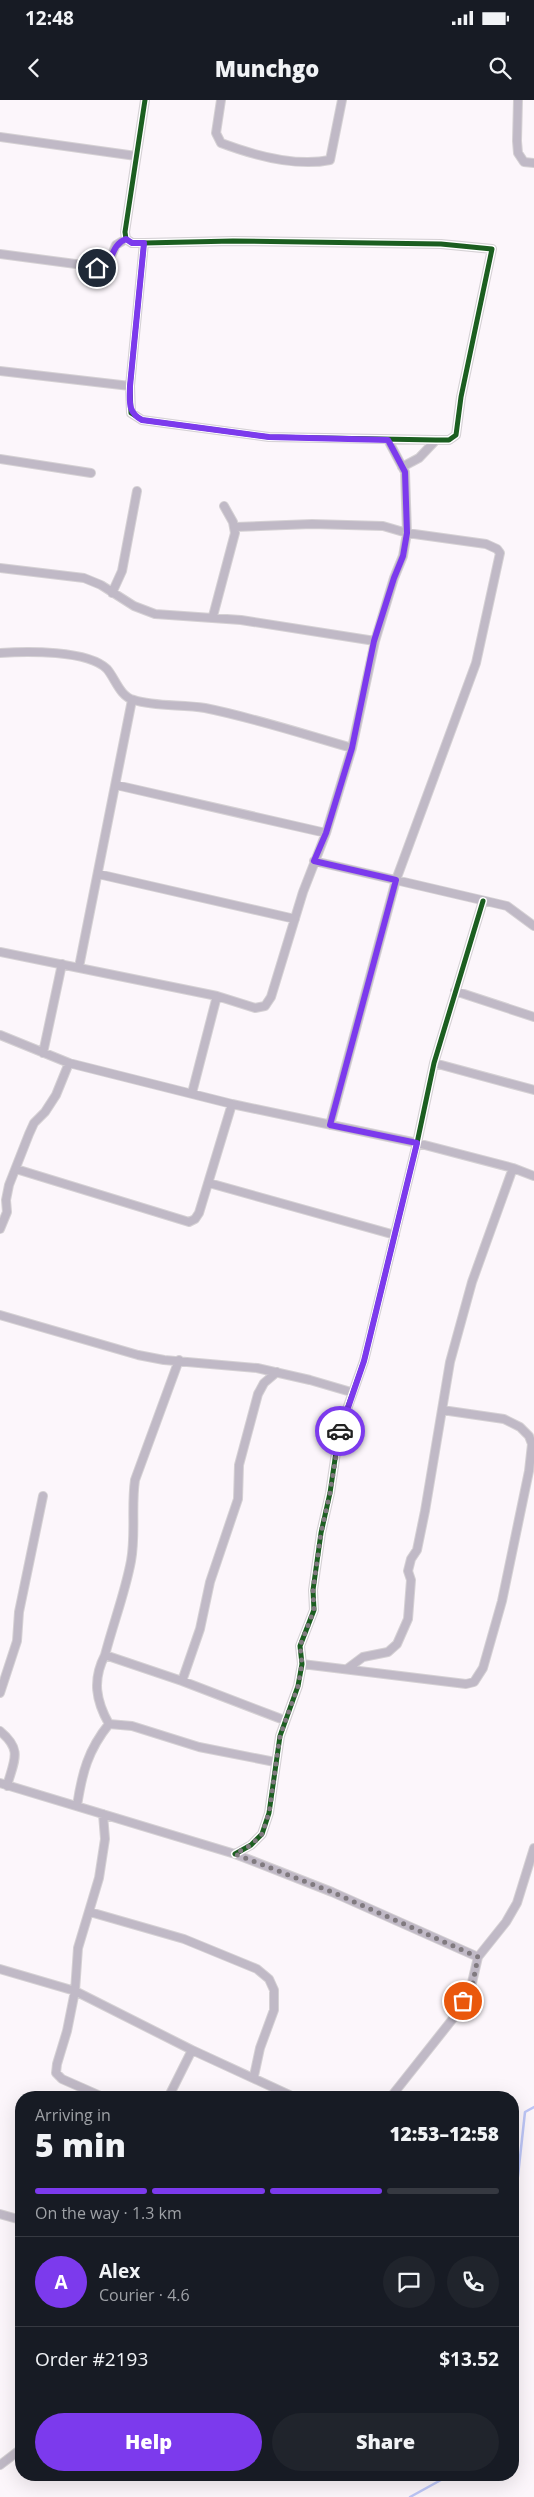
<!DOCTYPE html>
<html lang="en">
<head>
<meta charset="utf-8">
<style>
  body { margin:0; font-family:"Open Sans",sans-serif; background:#20242c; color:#f1f3f6; height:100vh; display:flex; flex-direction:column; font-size:19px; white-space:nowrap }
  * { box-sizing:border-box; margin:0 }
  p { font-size:16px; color:#9ea1a6 }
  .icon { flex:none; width:28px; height:28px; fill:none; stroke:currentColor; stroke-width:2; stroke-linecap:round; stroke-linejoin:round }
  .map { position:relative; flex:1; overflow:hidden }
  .drawer { position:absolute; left:15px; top:1991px; width:504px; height:390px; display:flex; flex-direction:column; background:#171b24; border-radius:20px; box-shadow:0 5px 20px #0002 }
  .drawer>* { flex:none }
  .pin { position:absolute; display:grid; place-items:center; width:42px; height:42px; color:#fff; margin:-21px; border:2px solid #fff; border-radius:50%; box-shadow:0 1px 5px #0007 }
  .courier { position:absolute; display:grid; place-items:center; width:50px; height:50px; margin:-25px; border:4px solid #7c3aed; border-radius:50%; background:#fff; color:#222; box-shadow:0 1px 6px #0007 }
  .overview em { font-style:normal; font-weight:800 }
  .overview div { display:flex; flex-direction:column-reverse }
  .overview { display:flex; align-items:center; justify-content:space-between; height:85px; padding:0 20px }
  h1 { font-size:32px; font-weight:800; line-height:38px }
  .bar { display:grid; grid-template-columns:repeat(4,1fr); gap:8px 5px; align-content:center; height:60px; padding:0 20px }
  .bar i { height:6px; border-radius:4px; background:#363941 }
  .bar .active { background:#7c3aed }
  .bar p { grid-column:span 4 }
  .line { display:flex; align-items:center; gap:12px; padding:0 20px; border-top:1px solid #363941 }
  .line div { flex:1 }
  .round { display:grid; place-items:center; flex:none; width:52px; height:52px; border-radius:26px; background:#20242c }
  .cta { display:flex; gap:10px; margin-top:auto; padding:10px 20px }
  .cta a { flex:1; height:58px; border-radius:30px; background:#7c3aed; color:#fff; font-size:20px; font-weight:800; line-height:58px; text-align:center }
  .cta a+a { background:#20242c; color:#f1f3f6 }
  .status { display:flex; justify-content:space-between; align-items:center; height:35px; padding:0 25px; background:#171b24; direction:ltr }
  .status svg { height:14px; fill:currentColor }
  header { display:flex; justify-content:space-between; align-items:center; height:65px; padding:0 20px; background:#171b24; font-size:22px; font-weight:800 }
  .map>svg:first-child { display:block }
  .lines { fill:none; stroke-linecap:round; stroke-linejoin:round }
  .stream { stroke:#bdc6f7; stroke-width:2.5 }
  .street-casing { stroke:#d5d1d4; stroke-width:10 }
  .street { stroke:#c0b9c6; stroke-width:8 }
  .cycleway-casing { stroke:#fff; stroke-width:8 }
  .cycleway { stroke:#1b5e20; stroke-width:5 }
  .done { stroke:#807a7f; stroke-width:5; stroke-dasharray:0 9 }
  .route { stroke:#7c3aed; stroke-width:6 }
</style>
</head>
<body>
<div class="status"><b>12:48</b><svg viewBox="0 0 49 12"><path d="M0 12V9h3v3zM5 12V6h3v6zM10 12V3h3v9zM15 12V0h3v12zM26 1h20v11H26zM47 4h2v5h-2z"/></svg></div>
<header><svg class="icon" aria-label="back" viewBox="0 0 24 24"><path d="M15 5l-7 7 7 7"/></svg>Munchgo<svg class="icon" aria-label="search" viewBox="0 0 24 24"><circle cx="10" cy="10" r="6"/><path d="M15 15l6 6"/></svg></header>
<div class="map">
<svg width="534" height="2397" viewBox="0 0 534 2397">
  <rect width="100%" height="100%" fill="#fcf6fb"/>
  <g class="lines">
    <path class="stream" d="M512 2130 525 2012 534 2007
      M410 2397 450 2375"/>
    <g class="street-casing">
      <path id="street" d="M221 0 216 33 221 43C253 55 296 67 330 60L342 0
        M518 0 517 41 518 53 524 62 534 63
        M0 37 136 56
        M144 143 233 141 441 144 492 149 461 297 456 335 449 340H436L269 337 142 320 131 313 130 286 144 143H132L126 139 125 132 145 0
        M0 154 106 168 116 145 126 139
        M0 271 130 286
        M0 359 91 373
        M402 367 419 358 436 340
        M235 427 312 424 383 426 407 433 486 444 497 449 500 453 476 563 396 780 330 1025
        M0 468 84 478 101 485 134 506 155 514 241 520 375 541
        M112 493 122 471 137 391
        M213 516 235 433 233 422 224 406
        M0 553C26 551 88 550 107 569 115 578 120 597 134 600 156 607 182 604 205 608 255 618 303 634 352 648
        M116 685 326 733
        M314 761 507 806 534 826
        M98 774 295 819
        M0 852 217 896 255 908 265 906 271 897 303 792 326 733 352 648 375 541 394 478 403 456 407 433 405 372 388 340
        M79 867 132 600
        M455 891 534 917
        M0 935 69 963 232 1004 417 1043 513 1068 534 1076
        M43 953 62 864
        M434 963 534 990
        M192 993 217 896
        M16 1069 189 1122 195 1119 199 1113 232 1004
        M209 1083 395 1135
        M0 1129 7 1112 6 1100 9 1085 29 1034 34 1023 45 1012 56 995 69 963
        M0 1215 138 1255 164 1260 257 1268 310 1280 351 1292
        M105 1555 182 1581 284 1620
        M302 1564 466 1584 474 1582 483 1568 502 1501 529 1371 532 1344 529 1336 520 1327 504 1319 442 1310
        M347 1569 363 1557 388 1552 397 1544 408 1519 411 1480 408 1471 411 1459 417 1450 425 1411 450 1262 472 1182 513 1068
        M182 1581 200 1529 210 1482 238 1399 239 1365 258 1294 264 1283 277 1272
        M0 1593 17 1541 19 1512 43 1396
        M109 1624C96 1601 92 1580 105 1555 113 1524 125 1493 131 1461 136 1434 131 1407 135 1380L179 1260
        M0 1631C23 1650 14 1660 7 1686
        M0 1683 235 1754 332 1792 478 1857
        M77 1706C82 1673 88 1650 109 1624L132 1626 199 1647 275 1662
        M103 1714 105 1739 99 1778 78 1848 75 1891 67 1931 57 1964 56 1973 62 1979 105 1998
        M235 1754 251 1745 262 1734 269 1713 280 1636 298 1586 302 1564 300 1546 314 1510 313 1490 321 1433 330 1393 339 1332 364 1261 417 1043 434 963 483 801
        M90 1812 184 1839 257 1869 269 1879 274 1890V1910L260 1948 254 1976
        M0 1869 75 1891 192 1950 296 1998
        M168 1998 192 1950
        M390 1998 455 1916 471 1887 478 1857 506 1822 517 1803 534 1748
        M0 2114 21 2120
        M0 2365 21 2349"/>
    </g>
    <use href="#street" class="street"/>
    <g class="cycleway-casing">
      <path id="cycleway" d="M144 143 233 141 441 144 492 149 461 297 456 335 449 340H436L269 337 142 320 131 313 130 286 144 143H132L126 139 125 132 145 0
        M235 1754 251 1745 262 1734 269 1713 280 1636 298 1586 302 1564 300 1546 314 1510 313 1490 321 1433 330 1393 339 1332 364 1261 417 1043 434 963 483 801"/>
    </g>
    <use href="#cycleway" class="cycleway"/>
  </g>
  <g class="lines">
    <path class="done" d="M340 1331 330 1393 321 1433 313 1490 314 1510 300 1546 302 1564 298 1586 280 1636 269 1713 262 1734 251 1745 235 1754 332 1792 478 1857 472 1887 463 1901"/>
    <path class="route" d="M97 168H106C113 156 113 144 126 139L132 143H144L130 286C130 301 127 312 142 320L269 337 388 340 405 372 407 433 403 456 394 478 374 541 352 648 326 733 314 761 396 780 330 1025 417 1043 364 1261 340 1331"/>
  </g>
</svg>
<div class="pin" style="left:463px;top:1901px;background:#ea580c"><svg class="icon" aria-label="bag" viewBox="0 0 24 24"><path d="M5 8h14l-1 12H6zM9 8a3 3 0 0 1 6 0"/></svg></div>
<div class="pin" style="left:97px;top:168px;background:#1f2937"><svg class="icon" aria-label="home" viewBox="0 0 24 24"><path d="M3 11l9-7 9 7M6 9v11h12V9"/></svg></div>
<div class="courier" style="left:340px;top:1331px"><svg class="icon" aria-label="car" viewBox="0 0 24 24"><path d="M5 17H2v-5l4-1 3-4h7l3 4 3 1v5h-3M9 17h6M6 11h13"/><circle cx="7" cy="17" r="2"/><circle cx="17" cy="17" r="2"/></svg></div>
<section class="drawer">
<div class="overview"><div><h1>5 min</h1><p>Arriving in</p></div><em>12:53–12:58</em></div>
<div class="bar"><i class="active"></i><i class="active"></i><i class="active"></i><i></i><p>On the way · 1.3 km</p></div>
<div class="line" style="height:90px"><b class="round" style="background:#7c3aed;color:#fff">A</b><div><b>Alex</b><p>Courier · 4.6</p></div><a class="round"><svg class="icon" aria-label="chat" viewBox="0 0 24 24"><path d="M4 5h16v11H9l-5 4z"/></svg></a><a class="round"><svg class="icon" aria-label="phone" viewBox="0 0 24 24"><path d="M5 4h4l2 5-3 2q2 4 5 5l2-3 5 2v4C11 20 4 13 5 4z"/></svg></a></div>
<div class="line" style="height:65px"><div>Order #2193</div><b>$13.52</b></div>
<div class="cta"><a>Help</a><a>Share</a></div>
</section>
</div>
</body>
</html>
